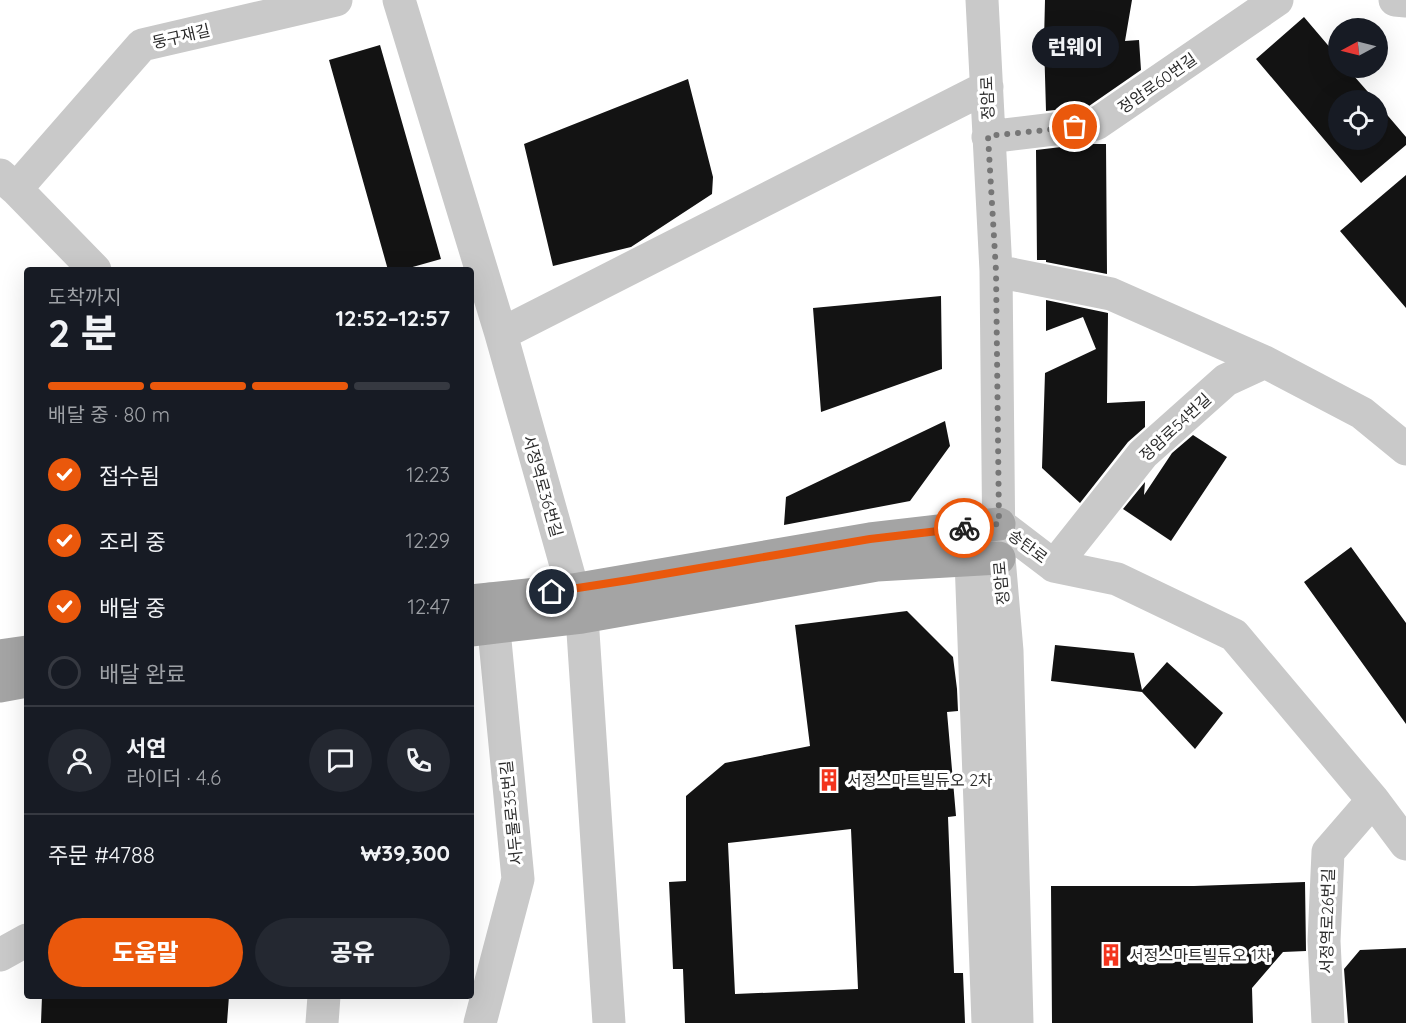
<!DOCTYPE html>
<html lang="ko">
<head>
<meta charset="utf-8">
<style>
  body { margin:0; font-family:Quicksand,"Noto Sans KR",sans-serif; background:#242831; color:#f1f3f6; height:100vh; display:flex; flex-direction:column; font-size:22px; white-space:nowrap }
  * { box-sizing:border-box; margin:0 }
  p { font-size:20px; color:#9ea1a6 }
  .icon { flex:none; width:33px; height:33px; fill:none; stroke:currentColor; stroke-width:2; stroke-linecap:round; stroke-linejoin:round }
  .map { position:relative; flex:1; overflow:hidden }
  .side { position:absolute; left:24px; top:267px; width:450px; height:732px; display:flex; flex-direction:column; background:#171b24; border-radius:6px; box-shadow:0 6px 24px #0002 }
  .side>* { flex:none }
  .needle { width:39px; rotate:263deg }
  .controls { position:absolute; left:1328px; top:18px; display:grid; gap:12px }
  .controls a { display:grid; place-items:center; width:60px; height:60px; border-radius:50%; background:#171b24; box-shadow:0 6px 24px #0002; font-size:30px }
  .pin { position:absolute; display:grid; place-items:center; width:51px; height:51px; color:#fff; margin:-26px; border:3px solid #fff; border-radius:50%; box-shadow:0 2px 6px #0007 }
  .courier { position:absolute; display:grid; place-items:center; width:60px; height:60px; margin:-30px; border:4px solid #ea580c; border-radius:50%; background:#fff; color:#222; box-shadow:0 2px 8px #0007 }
  .bubble { position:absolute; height:42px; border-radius:21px; background:#171b24; box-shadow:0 6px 24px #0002; font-size:20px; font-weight:800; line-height:42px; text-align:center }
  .headline em { font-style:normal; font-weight:800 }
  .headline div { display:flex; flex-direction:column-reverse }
  .headline { display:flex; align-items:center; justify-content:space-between; height:102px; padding:0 24px }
  h1 { font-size:39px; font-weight:800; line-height:45px }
  .bar { display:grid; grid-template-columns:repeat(4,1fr); gap:9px 6px; align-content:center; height:72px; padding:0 24px }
  .bar i { height:8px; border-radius:4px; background:#363941 }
  .bar .selected { background:#ea580c }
  .bar p { grid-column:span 4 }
  .line { display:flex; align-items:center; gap:15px; padding:0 24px; border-top:2px solid #363941 }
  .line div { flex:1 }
  .round { display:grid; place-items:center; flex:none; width:63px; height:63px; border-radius:32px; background:#242831 }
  ol { padding:0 24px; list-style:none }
  li { display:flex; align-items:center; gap:18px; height:66px }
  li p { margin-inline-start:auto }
  li .icon { padding:6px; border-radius:50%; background:#ea580c; color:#fff; stroke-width:4 }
  li:last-child { color:#9ea1a6 }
  li i { width:33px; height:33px; border:3px solid #363941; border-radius:50% }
  .primary-button { display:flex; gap:12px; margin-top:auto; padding:12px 24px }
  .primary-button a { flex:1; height:69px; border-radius:36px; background:#ea580c; color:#fff; font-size:24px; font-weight:800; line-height:69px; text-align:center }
  .primary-button a+a { background:#242831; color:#f1f3f6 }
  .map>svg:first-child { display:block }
  .building { fill:#131313; fill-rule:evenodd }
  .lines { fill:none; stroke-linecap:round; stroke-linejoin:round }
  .minor { stroke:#c9c9c9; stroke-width:33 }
  .major { stroke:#a4a4a4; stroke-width:33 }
  .done { stroke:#767676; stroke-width:6; stroke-dasharray:0 10.8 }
  .route { stroke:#ea580c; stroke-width:8 }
  .labels { text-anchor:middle; stroke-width:6; stroke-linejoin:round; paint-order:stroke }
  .street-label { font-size:16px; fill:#2c2c2c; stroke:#fff }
  .poi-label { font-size:16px; fill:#2c2c2c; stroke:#fff; text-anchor:start }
</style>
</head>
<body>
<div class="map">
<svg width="1406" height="1023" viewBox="0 0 1406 1023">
  <rect width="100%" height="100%" fill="#fff"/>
  <path class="building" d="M1045 0H1132L1125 41 1139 40 1141 70 1089 106 1046 111 1044 41Z
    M1304 17 1338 57V68H1347L1375 100H1338V140H1377V103L1406 137V145L1361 183 1256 59Z
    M380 45 441 259 402 270H388L329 60Z
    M688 79 713 177 712 194 631 247 553 266 524 144Z
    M1087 144H1106L1107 274 1046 262V260H1037L1036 150Z
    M1406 175V308L1340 231Z
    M941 296 942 369 821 412 813 308Z
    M1046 300 1108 313 1107 403 1145 401V427L1128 442 1080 503 1042 468 1045 373 1096 349 1083 317 1046 331Z
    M945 421 950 446 910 501 784 525 786 497Z
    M1193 435 1227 457 1171 541 1123 509 1145 482 1144 495 1172 453Z
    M1351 547 1406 623V724L1304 582Z
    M907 611 953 657 957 689 958 711 947 712 956 816 948 817 954 973H963L965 1023H685L683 969H673L669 882 686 881V796L725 763 810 746 795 625ZM851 829 858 989 735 994 728 843Z
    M1055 645 1134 653 1142 690 1167 662 1223 713 1195 749 1142 692 1051 681Z
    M1305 882 1306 951 1283 952 1252 988 1253 1023H1052L1051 886H1194Z
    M1406 948V1023H1348L1344 969 1360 950Z
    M42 996H229L227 1023H41Z"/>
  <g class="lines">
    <path class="minor" d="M399 0 501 334 573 590 582 617 609 1023
      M982 0 996 271 999 558 1007 651 1017 1023
      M1395 0 1406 1
      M988 137 1096 124 1277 0
      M0 175 16 189 95 270
      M16 189 142 45 336 0
      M996 271 1111 294 1265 362 1362 413 1406 449
      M501 334 987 87
      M999 524 1054 566 1117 579 1234 635 1373 800 1406 844
      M970 532 988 1023
      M1054 566 1143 454 1226 380 1265 362
      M0 955 27 940
      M322 1023 324 996
      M480 1023 518 879 491 599
      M1328 1023 1324 941 1328 852 1373 800"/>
    <path class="major" d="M471 601 573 590 870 539 999 524
      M471 630 582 617 877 565 999 558
      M0 656 27 652
      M0 686 27 681"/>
  </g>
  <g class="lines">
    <path class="done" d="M964 528 999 524 996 271 988 136 1075 127"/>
    <path class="route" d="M552 592 629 580 870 539 964 528"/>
  </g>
  <defs>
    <g id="building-bare" transform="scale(1.8)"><path d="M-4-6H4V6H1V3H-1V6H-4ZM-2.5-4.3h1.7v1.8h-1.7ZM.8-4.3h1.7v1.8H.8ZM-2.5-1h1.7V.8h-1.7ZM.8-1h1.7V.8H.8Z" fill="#f3341d" stroke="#fff" stroke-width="2.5" paint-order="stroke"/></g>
  </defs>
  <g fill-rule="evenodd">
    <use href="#building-bare" x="829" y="780"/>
    <use href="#building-bare" x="1111" y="955"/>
  </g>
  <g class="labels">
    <g class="street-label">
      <text transform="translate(181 36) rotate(-13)" y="6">둥구재길</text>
      <text transform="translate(1157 83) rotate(-35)" y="6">정암로60번길</text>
      <text transform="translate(987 98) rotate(-92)" y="6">정암로</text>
      <text transform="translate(1175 427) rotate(-43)" y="6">정암로54번길</text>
      <text transform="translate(543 486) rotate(74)" y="6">서정역로36번길</text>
      <text transform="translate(1028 546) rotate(37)" y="6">송탄로</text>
      <text transform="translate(1001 583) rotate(-95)" y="6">정암로</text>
      <text transform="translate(511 813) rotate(-96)" y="6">서두물로35번길</text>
      <text transform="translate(1327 921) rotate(-89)" y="6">서정역로26번길</text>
    </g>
    <g class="poi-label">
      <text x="847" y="786">서정스마트빌듀오 2차</text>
      <text x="1129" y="961">서정스마트빌듀오 1차</text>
    </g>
  </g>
</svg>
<div class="controls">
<a><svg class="needle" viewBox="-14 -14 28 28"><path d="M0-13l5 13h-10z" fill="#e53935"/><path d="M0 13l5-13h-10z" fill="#9ea1a6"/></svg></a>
<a><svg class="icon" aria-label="locate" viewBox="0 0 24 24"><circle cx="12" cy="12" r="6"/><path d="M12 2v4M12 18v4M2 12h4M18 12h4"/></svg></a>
</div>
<div class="pin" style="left:1075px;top:127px;background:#ea580c"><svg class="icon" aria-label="bag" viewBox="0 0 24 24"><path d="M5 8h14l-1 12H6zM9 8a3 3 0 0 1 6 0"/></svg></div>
<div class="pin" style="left:552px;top:592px;background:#1f2937"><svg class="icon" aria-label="home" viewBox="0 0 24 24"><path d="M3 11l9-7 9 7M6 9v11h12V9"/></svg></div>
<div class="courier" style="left:964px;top:528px"><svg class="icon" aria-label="bike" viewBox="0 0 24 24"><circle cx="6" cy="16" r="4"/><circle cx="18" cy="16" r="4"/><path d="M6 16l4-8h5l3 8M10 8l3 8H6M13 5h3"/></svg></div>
<div class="bubble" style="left:1032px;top:26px;width:87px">런웨이</div>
<section class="side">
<div class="headline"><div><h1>2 분</h1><p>도착까지</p></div><em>12:52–12:57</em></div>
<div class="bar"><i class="selected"></i><i class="selected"></i><i class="selected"></i><i></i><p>배달 중 · 80 m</p></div>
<ol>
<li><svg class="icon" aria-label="check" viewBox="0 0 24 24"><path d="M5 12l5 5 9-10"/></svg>접수됨<p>12:23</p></li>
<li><svg class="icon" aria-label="check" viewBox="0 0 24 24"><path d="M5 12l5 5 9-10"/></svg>조리 중<p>12:29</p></li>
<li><svg class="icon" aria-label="check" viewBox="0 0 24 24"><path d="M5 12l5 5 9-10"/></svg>배달 중<p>12:47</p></li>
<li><i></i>배달 완료</li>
</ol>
<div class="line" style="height:108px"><a class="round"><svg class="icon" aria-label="person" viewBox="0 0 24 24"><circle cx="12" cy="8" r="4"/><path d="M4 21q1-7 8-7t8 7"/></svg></a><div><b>서연</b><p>라이더 · 4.6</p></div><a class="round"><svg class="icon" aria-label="chat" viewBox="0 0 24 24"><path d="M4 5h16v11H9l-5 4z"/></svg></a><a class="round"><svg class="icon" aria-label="phone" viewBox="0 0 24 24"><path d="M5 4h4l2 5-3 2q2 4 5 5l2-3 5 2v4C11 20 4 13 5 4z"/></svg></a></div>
<div class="line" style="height:78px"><div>주문 #4788</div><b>₩39,300</b></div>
<div class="primary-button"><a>도움말</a><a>공유</a></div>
</section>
</div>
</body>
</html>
